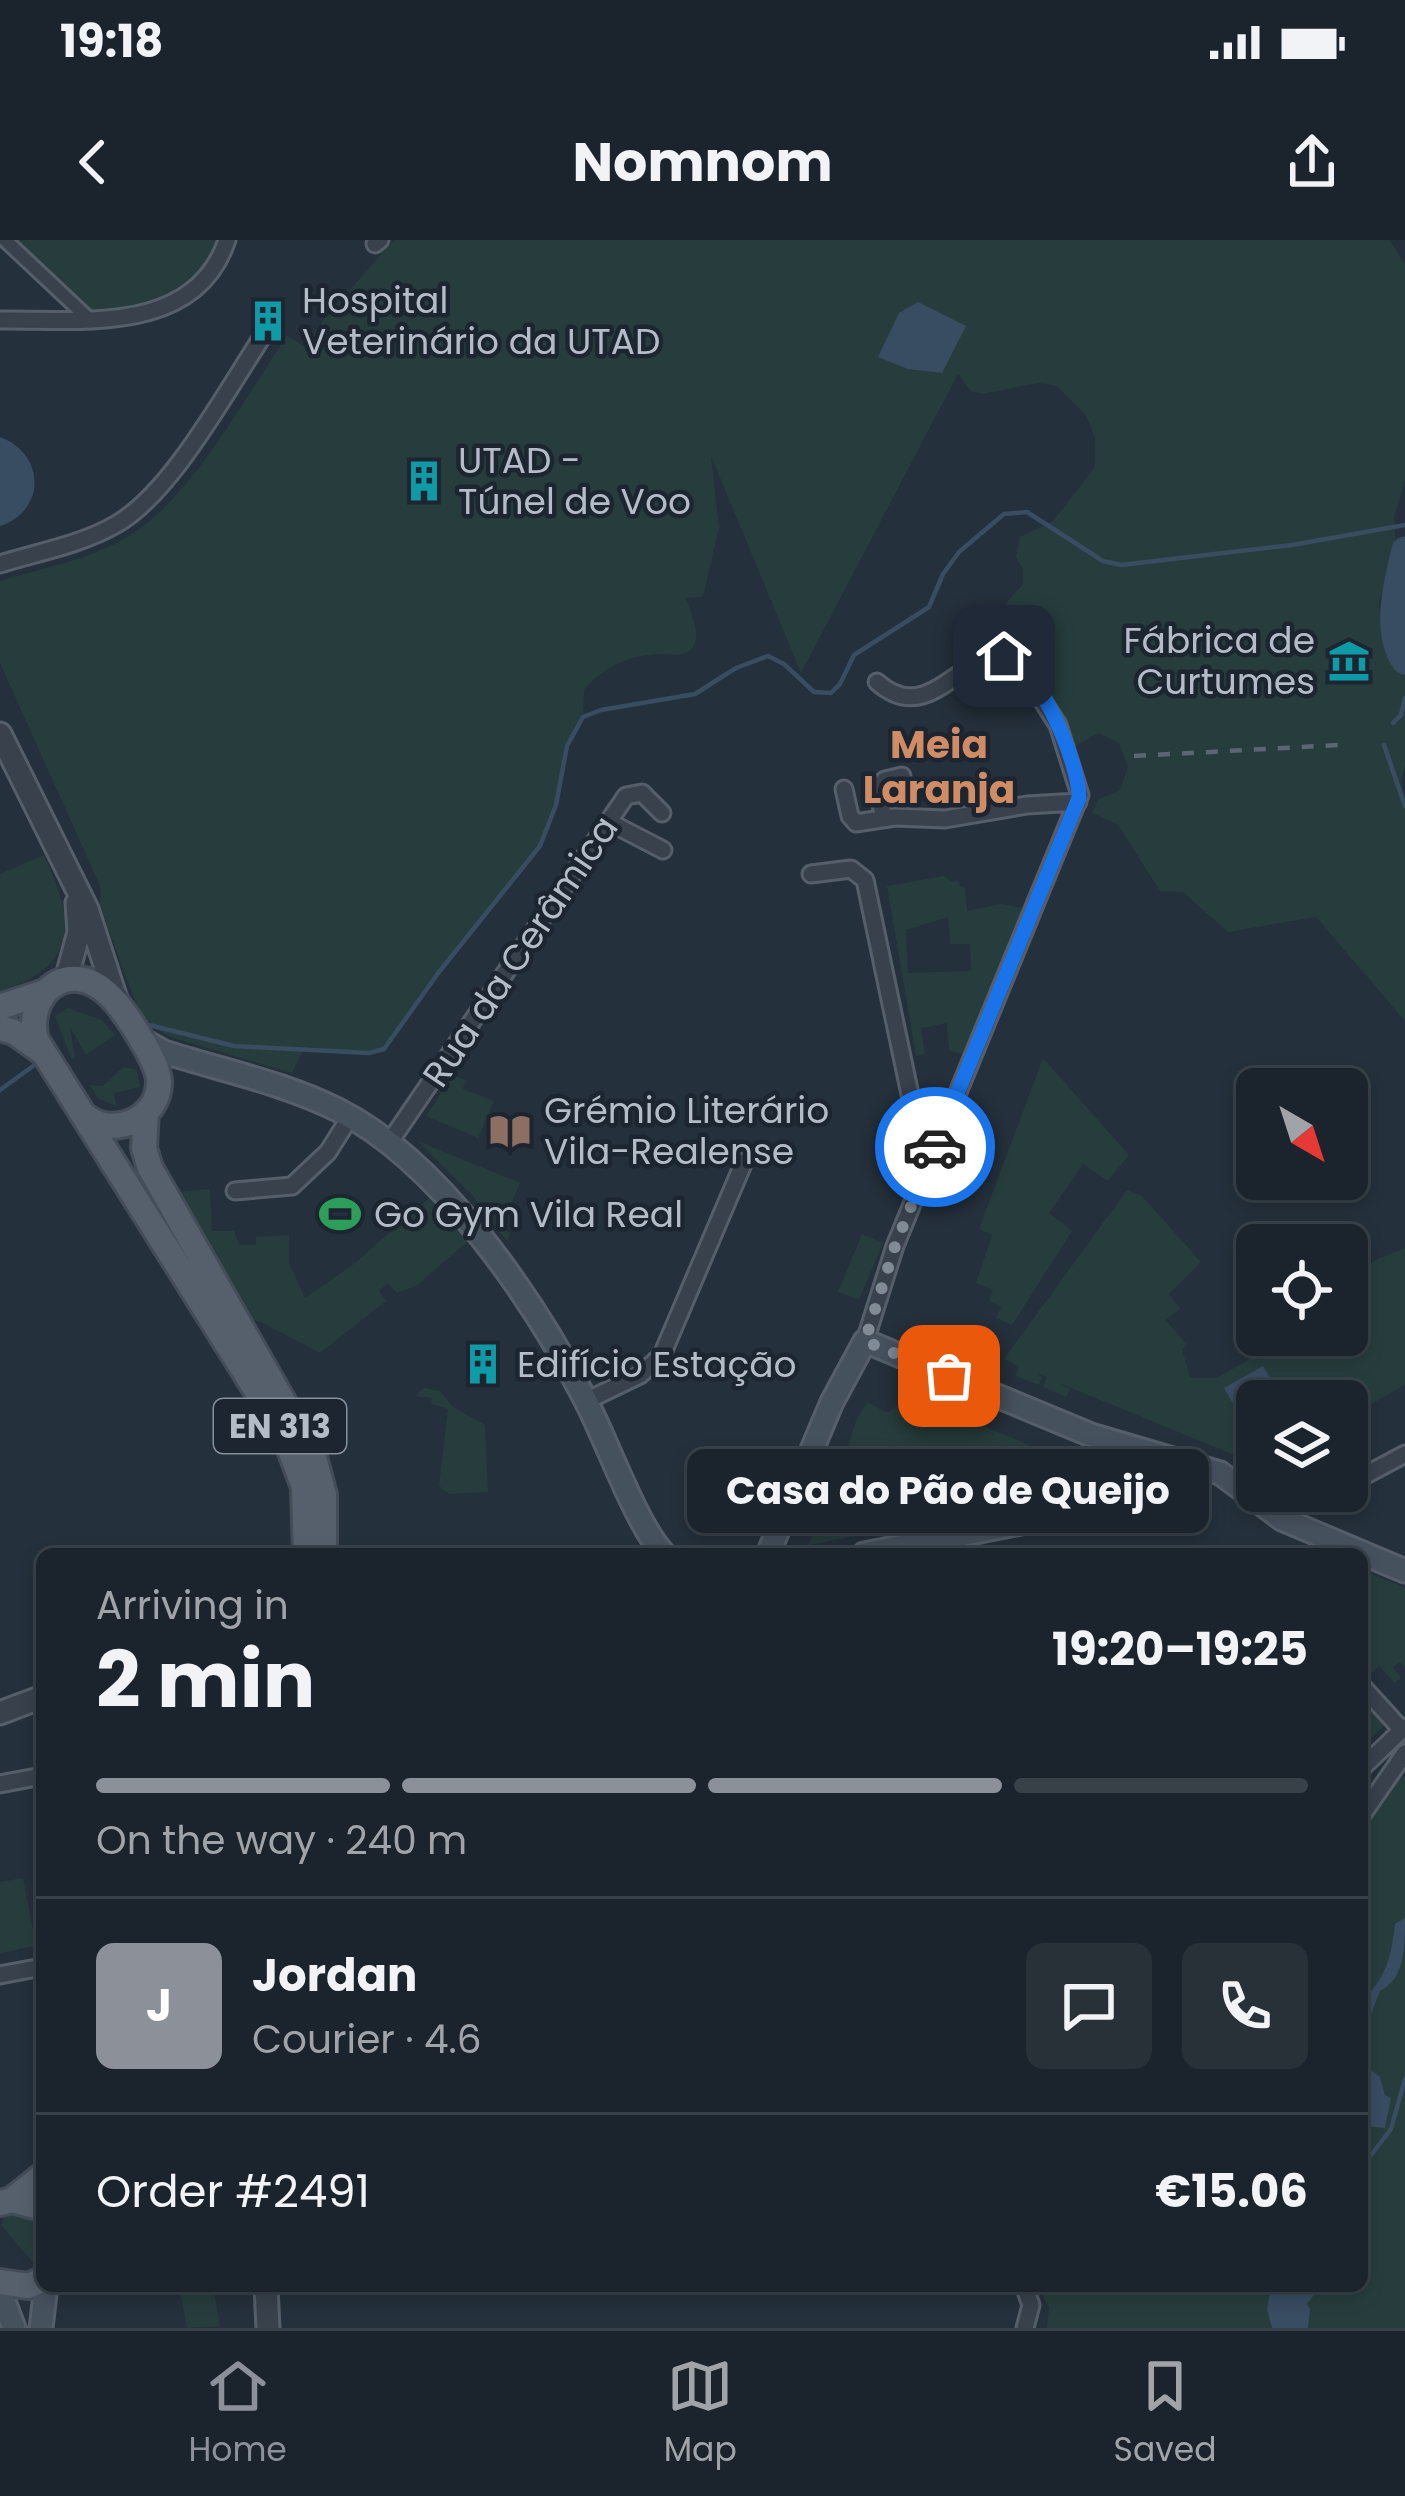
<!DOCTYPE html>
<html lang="en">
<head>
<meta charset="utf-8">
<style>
  body { margin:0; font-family:Poppins,sans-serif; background:#283038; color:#f1f3f6; height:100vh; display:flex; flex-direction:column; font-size:45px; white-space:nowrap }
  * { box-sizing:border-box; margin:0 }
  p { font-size:39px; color:#a0a4a9 }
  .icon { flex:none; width:66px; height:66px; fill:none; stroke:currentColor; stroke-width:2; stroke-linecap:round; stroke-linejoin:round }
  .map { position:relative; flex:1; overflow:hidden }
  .drawer { position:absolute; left:36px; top:1308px; width:1332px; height:744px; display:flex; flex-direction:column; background:#1b242c; border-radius:18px; box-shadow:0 6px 18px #0003,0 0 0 3px #394148 }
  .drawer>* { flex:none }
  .needle { width:78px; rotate:141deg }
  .tools { position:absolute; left:1236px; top:828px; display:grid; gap:24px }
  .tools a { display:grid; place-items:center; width:132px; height:132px; border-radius:18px; background:#1b242c; box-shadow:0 6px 18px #0003,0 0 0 3px #394148; font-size:60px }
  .pin { position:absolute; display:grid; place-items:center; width:102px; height:102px; color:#fff; margin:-51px; border-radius:24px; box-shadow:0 6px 18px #0006 }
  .courier { position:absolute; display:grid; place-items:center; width:120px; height:120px; margin:-60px; border:9px solid #1a73e8; border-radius:50%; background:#fff; color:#222; box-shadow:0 3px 15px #0007 }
  .bubble { position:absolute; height:84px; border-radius:18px; background:#1b242c; box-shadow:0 6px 18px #0003,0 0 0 3px #394148; font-size:39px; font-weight:700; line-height:84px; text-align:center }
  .summary em { font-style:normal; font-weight:700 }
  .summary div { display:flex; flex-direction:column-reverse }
  .summary { display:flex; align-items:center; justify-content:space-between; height:204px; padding:0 60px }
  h1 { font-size:78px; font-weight:700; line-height:90px }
  .bar { display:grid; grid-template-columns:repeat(4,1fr); gap:18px 12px; align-content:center; height:144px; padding:0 60px }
  .bar i { height:15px; border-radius:9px; background:#394148 }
  .bar .current { background:#8c9099 }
  .bar p { grid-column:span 4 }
  .line { display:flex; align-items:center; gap:30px; padding:0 60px; border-top:3px solid #394148 }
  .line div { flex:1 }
  .round { display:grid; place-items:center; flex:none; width:126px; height:126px; border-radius:18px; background:#283038 }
  .status { display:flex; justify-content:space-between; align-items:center; height:84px; padding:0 60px; background:#1b242c; direction:ltr }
  .status svg { height:33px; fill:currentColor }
  header { display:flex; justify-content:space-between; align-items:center; height:156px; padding:0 60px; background:#1b242c; font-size:54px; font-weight:700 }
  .tab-bar { display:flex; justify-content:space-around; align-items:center; height:168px; border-top:3px solid #394148; background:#1b242c; font-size:33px; color:#a0a4a9 }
  .tab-bar a { display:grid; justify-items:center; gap:6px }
  .tab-bar .current { color:#8c9099 }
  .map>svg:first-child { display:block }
  .green { fill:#273d3d; fill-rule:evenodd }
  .water { fill:#384c62 }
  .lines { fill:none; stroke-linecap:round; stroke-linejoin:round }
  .stream { stroke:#384c62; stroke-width:4.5 }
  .river { stroke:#384c62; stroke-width:27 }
  .pedestrian-casing { stroke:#565f69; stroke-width:18 }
  .minor-casing { stroke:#565f69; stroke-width:21 }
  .tertiary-casing { stroke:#565f69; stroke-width:27 }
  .secondary-casing { stroke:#565f69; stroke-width:27 }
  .primary-casing { stroke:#444d57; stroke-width:30 }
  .pedestrian { stroke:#38414c; stroke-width:12 }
  .minor { stroke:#38414c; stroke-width:15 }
  .tertiary { stroke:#38414c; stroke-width:21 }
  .secondary { stroke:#46515e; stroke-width:21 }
  .primary { stroke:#56606c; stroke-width:24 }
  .rail { stroke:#5a6672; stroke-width:4.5; stroke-dasharray:12 12; stroke-linecap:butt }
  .done { stroke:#818b96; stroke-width:12; stroke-dasharray:0 21.6 }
  .route { stroke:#1a73e8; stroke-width:15 }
  .labels { text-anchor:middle; stroke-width:9; stroke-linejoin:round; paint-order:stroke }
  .shield { fill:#1d2630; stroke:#868f9a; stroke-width:3 }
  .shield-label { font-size:33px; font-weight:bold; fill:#b3bcc7 }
  .poi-label { font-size:36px; fill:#b3bcc7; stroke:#1d2630; text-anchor:start }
  .street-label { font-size:36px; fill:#b3bcc7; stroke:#1d2630 }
  .neighbourhood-label { font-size:39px; font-weight:bold; fill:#d08c65; stroke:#1d2630 }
</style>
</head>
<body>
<div class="status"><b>19:18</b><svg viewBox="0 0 49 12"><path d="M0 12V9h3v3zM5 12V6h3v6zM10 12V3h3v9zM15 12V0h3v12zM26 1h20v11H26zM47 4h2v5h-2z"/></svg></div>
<header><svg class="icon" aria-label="back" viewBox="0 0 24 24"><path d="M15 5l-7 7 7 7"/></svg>Nomnom<svg class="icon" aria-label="share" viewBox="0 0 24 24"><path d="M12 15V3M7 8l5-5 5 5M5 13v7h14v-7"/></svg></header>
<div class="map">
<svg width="1405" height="2088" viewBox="0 0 1405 2088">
  <rect width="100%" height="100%" fill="#24303b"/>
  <path class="green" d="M16 0H219C190 62 155 69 90 72Z
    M394 0H1389L1405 24V240L1394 277 1397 319 1379 361 1380 375 1405 432V524L1401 543 1405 556V781L1316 677 1228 692 1183 652 1160 651 1118 585 1092 573 1099 559 1120 550 1128 527 1119 503 1099 493 1073 507 1070 492 1017 401 1000 381 1008 361 1023 344V329L1016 317 1020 297 1053 281 1095 227V197L1086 175 1057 146 1038 143 982 154 971 151 958 134 801 433 711 216 719 288 703 357 686 358C691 372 705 401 688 412 682 416 668 414 660 414 628 415 604 427 584 450L583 477 567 506 556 565 546 594 515 640 439 732 389 806 369 813 303 810 292 833 170 797 149 785 136 763 100 667 101 648 0 423V341C43 328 94 319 132 294 192 256 246 156 287 96L305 107 325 78Z
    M44 615C75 682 80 724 0 752V634Z
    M944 636 952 642 959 641 960 647 965 648 967 671 1000 664 1025 668 965 814 949 811 947 783 921 788 925 814 916 816 887 646ZM948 677 950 704H970L971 731 908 733 906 690Z
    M68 768 102 780 115 795 86 815 70 787 75 819 71 818 55 776Z
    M1043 818 1129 915 1108 941 1083 924 1049 973 1072 991 1012 1085 996 1078 1001 1067 989 1061 993 1050 976 1043 992 995 979 989Z
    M123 827 137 830 140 847 114 853 116 866 99 859 89 845 103 846Z
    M453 835 465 840 463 849 494 861 478 898 426 876Z
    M418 901 520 943 501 988 510 993 507 1001 472 955Z
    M210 949 212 991H234L239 1005H256V997L289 995V1023L305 1058 355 1023 429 958 468 1001 416 1046 397 1053 388 1043 379 1051 386 1061 320 1113 261 1082 250 1080 176 952Z
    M1127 950 1142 956 1201 1022 1169 1054 1180 1069 1166 1080 1187 1105 1182 1109 1190 1138H1217L1256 1115 1249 1101 1259 1095H1347V1068L1357 1058 1348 1047 1375 1020 1405 1008V1145L1347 1178V1161H1257L1256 1224 1059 1143 1070 1149 1066 1157 1043 1147 1047 1137 1036 1133 1042 1137 1039 1145 1016 1136 1019 1126 1004 1119Z
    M862 994 883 1003 859 1060 838 1052Z
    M423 1148 440 1151 453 1167 485 1185 488 1252 449 1254 439 1246 448 1169 431 1164 432 1158 415 1156Z
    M911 1156 1087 1229 1084 1253 808 1305C821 1279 833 1252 843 1224 852 1201 851 1181 868 1162L887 1173Z
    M1365 1331 1405 1348V1427L1400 1422 1393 1427 1401 1438 1395 1443 1379 1426 1369 1435 1371 1438 1364 1444 1362 1441V1334Z
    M1362 1449 1390 1480 1371 1498 1362 1493Z
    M1399 1534 1405 1538V2088H1047L1049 2067 1037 2046H1362V1581Z
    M23 1638 36 1706 0 1713V1642Z
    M18 1970 42 1979 40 2031 1 1985 6 1973Z
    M179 2046H213L220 2086 187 2088Z"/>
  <path class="water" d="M918 62 966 86 942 133 908 129 878 117 899 73Z
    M0 197C45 213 47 271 0 286Z
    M1263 1126 1274 1145 1235 1167 1224 1148Z
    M1405 1678C1405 1706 1405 1739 1380 1751L1371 1774 1362 1778V1761C1386 1737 1391 1719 1395 1684Z
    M1362 1823 1380 1837 1385 1855 1391 1858 1385 1888 1366 1886 1362 1896Z
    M1271 2046H1312L1313 2056 1307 2064 1310 2069 1308 2088H1272L1267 2069Z"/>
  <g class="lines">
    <path class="stream" d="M1393 483 1401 475 1405 458
      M1384 505 1405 566
      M149 785 234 806 369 813 384 809 439 732 540 606 556 565 567 506 583 477 601 470 695 454 736 428 768 416 784 424 814 452 831 453 840 444 854 415 929 367 943 334 959 312 1004 274 1027 272 1103 321 1121 325 1292 305 1405 285
      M0 850 33 826
      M1362 1927 1391 1889 1405 1839"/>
    <path class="river" d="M1405 310C1397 344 1384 391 1405 421"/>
    <g class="pedestrian-casing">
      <path id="pedestrian" d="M5 0 89 79"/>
    </g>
    <g class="minor-casing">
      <path id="minor" d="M375 4 380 0
        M0 80C81 79 195 96 227 0
        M0 324C38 312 80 305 115 285 173 253 230 144 268 88
        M844 549 850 576 856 583 895 577 945 579 1027 565 1078 562
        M884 578 877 548 885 540 902 536
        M609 582 663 610
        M811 634 851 629 865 640 925 926
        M389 903 626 556 642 553 662 573
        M235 951 292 946 328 912 350 877
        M865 1101 895 1006 1080 555 1058 485 1015 418C963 402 932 491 877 442
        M586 1161 640 1135 662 1115 744 922
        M1347 1245 1405 1214
        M1300 1251 1308 1256 1333 1251
        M1362 1446 1402 1490
        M1362 1528 1405 1487
        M0 1544 42 1536
        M1362 1575 1405 1513
        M0 1735 42 1727
        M1024 2046 1031 2065 1025 2088"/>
    </g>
    <g class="tertiary-casing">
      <path id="tertiary" d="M0 494 87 669 118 765
        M66 740 79 692 77 663
        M0 1473 42 1457
        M266 2046 268 2088"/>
    </g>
    <g class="secondary-casing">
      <path id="secondary" d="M139 798 164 812C221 830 284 843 338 870 440 921 534 1060 585 1159 606 1198 636 1285 664 1314
        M768 1314 832 1162 865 1101 1091 1195 1220 1233 1282 1279 1405 1331
        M864 1314 1092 1269C1108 1262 1111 1253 1122 1241 1134 1227 1155 1226 1172 1223
        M0 2051 14 2088
        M41 2088 46 2046"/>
    </g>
    <g class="primary-casing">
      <path id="primary" d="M0 767 45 752
        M0 788 14 792 41 811
        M146 872 144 908 150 928 313 1214 324 1255V1314
        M85 876C113 899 160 879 159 841 158 821 123 767 107 753 69 718 24 753 36 800L285 1196 304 1247 306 1314
        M12 1960 42 1936
        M0 1963 12 1960 42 1968
        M0 2042 28 2046 42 2040"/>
    </g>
    <use href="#pedestrian" class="pedestrian"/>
    <use href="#minor" class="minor"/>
    <use href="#tertiary" class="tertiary"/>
    <use href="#secondary" class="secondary"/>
    <use href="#primary" class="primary"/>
    <path class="rail" d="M1134 516 1339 505"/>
  </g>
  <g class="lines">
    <path class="done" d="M935 907 895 1006 865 1101 949 1136"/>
    <path class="route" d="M935 907 1079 558C1080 525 1038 423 1004 416"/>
  </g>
  <defs>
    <g id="building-bare" transform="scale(3.24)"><path d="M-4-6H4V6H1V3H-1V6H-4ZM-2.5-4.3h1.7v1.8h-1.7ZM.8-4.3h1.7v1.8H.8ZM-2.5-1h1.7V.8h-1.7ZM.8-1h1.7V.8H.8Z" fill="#0f9aa8" stroke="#1d2630" stroke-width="2.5" paint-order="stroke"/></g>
    <g id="museum-bare" transform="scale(3.24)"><path d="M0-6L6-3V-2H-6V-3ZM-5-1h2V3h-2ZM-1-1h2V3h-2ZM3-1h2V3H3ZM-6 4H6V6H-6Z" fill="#0f9aa8" stroke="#1d2630" stroke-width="2.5" paint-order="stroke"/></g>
    <g id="library-bare" transform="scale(3.24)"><path d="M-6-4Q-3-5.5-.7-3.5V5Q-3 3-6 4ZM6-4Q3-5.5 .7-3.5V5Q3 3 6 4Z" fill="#8d6e63" stroke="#1d2630" stroke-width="2.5" paint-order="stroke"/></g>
    <g id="stadium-bare" transform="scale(3.24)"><path d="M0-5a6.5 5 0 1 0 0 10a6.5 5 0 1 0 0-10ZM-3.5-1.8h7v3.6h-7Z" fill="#2e9e5b" stroke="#1d2630" stroke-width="2.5" paint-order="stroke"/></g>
  </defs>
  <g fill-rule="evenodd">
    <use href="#building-bare" x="268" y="81"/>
    <use href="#building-bare" x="424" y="241"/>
    <use href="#museum-bare" x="1349" y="421"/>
    <use href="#library-bare" x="510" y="891"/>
    <use href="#stadium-bare" x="340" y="974"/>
    <use href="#building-bare" x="483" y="1124"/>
  </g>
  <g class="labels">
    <rect class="shield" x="214" y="1159" width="132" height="54" rx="9"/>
    <g class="shield-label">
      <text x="280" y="1198">EN 313</text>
    </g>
    <g class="poi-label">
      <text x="302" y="73">Hospital<tspan x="302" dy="41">Veterinário da UTAD</tspan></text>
      <text x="458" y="233">UTAD -<tspan x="458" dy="41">Túnel de Voo</tspan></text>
      <text x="1315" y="413" text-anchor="end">Fábrica de<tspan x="1315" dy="41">Curtumes</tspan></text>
      <text x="544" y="883">Grémio Literário<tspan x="544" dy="41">Vila-Realense</tspan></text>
      <text x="374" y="987">Go Gym Vila Real</text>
      <text x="517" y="1137">Edifício Estação</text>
    </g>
    <g class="street-label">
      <text transform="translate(520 711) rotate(-56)" y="13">Rua da Cerâmica</text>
    </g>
    <g class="neighbourhood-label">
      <text x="939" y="518">Meia<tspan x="939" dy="45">Laranja</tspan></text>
    </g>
  </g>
</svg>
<div class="tools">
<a><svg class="needle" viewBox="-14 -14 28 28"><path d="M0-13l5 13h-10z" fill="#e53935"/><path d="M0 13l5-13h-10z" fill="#a0a4a9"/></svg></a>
<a><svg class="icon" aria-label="locate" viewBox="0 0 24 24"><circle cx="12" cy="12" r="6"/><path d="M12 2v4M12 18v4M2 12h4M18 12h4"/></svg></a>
<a><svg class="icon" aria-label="layers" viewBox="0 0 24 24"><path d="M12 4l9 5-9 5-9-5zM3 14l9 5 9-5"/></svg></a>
</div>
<div class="pin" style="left:949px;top:1136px;background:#ea580c"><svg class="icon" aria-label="bag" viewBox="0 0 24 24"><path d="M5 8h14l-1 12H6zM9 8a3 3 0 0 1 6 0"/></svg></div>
<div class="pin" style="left:1004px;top:416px;background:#1f2937"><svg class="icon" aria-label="home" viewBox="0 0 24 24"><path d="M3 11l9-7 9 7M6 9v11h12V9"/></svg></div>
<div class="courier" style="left:935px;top:907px"><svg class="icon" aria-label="car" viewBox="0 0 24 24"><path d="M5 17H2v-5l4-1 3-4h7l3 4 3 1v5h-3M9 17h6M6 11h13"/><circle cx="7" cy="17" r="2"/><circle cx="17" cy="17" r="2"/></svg></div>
<div class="bubble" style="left:687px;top:1209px;width:522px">Casa do Pão de Queijo</div>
<section class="drawer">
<div class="summary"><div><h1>2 min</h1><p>Arriving in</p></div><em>19:20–19:25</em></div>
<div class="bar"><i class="current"></i><i class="current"></i><i class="current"></i><i></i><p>On the way · 240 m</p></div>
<div class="line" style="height:216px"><b class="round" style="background:#8c9099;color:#fff">J</b><div><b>Jordan</b><p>Courier · 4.6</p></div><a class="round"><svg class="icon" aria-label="chat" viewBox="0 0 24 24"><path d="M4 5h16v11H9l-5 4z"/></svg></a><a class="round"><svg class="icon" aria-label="phone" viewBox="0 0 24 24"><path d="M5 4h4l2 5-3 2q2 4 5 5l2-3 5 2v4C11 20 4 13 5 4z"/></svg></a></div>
<div class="line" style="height:156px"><div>Order #2491</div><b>€15.06</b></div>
</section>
</div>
<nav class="tab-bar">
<a class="current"><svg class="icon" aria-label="home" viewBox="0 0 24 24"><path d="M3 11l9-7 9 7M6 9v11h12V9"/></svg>Home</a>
<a><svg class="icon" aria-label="map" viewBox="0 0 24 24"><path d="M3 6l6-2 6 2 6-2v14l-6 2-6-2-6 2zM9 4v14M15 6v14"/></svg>Map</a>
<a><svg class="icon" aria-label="saved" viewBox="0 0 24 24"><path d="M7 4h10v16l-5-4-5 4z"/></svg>Saved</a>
</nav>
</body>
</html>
